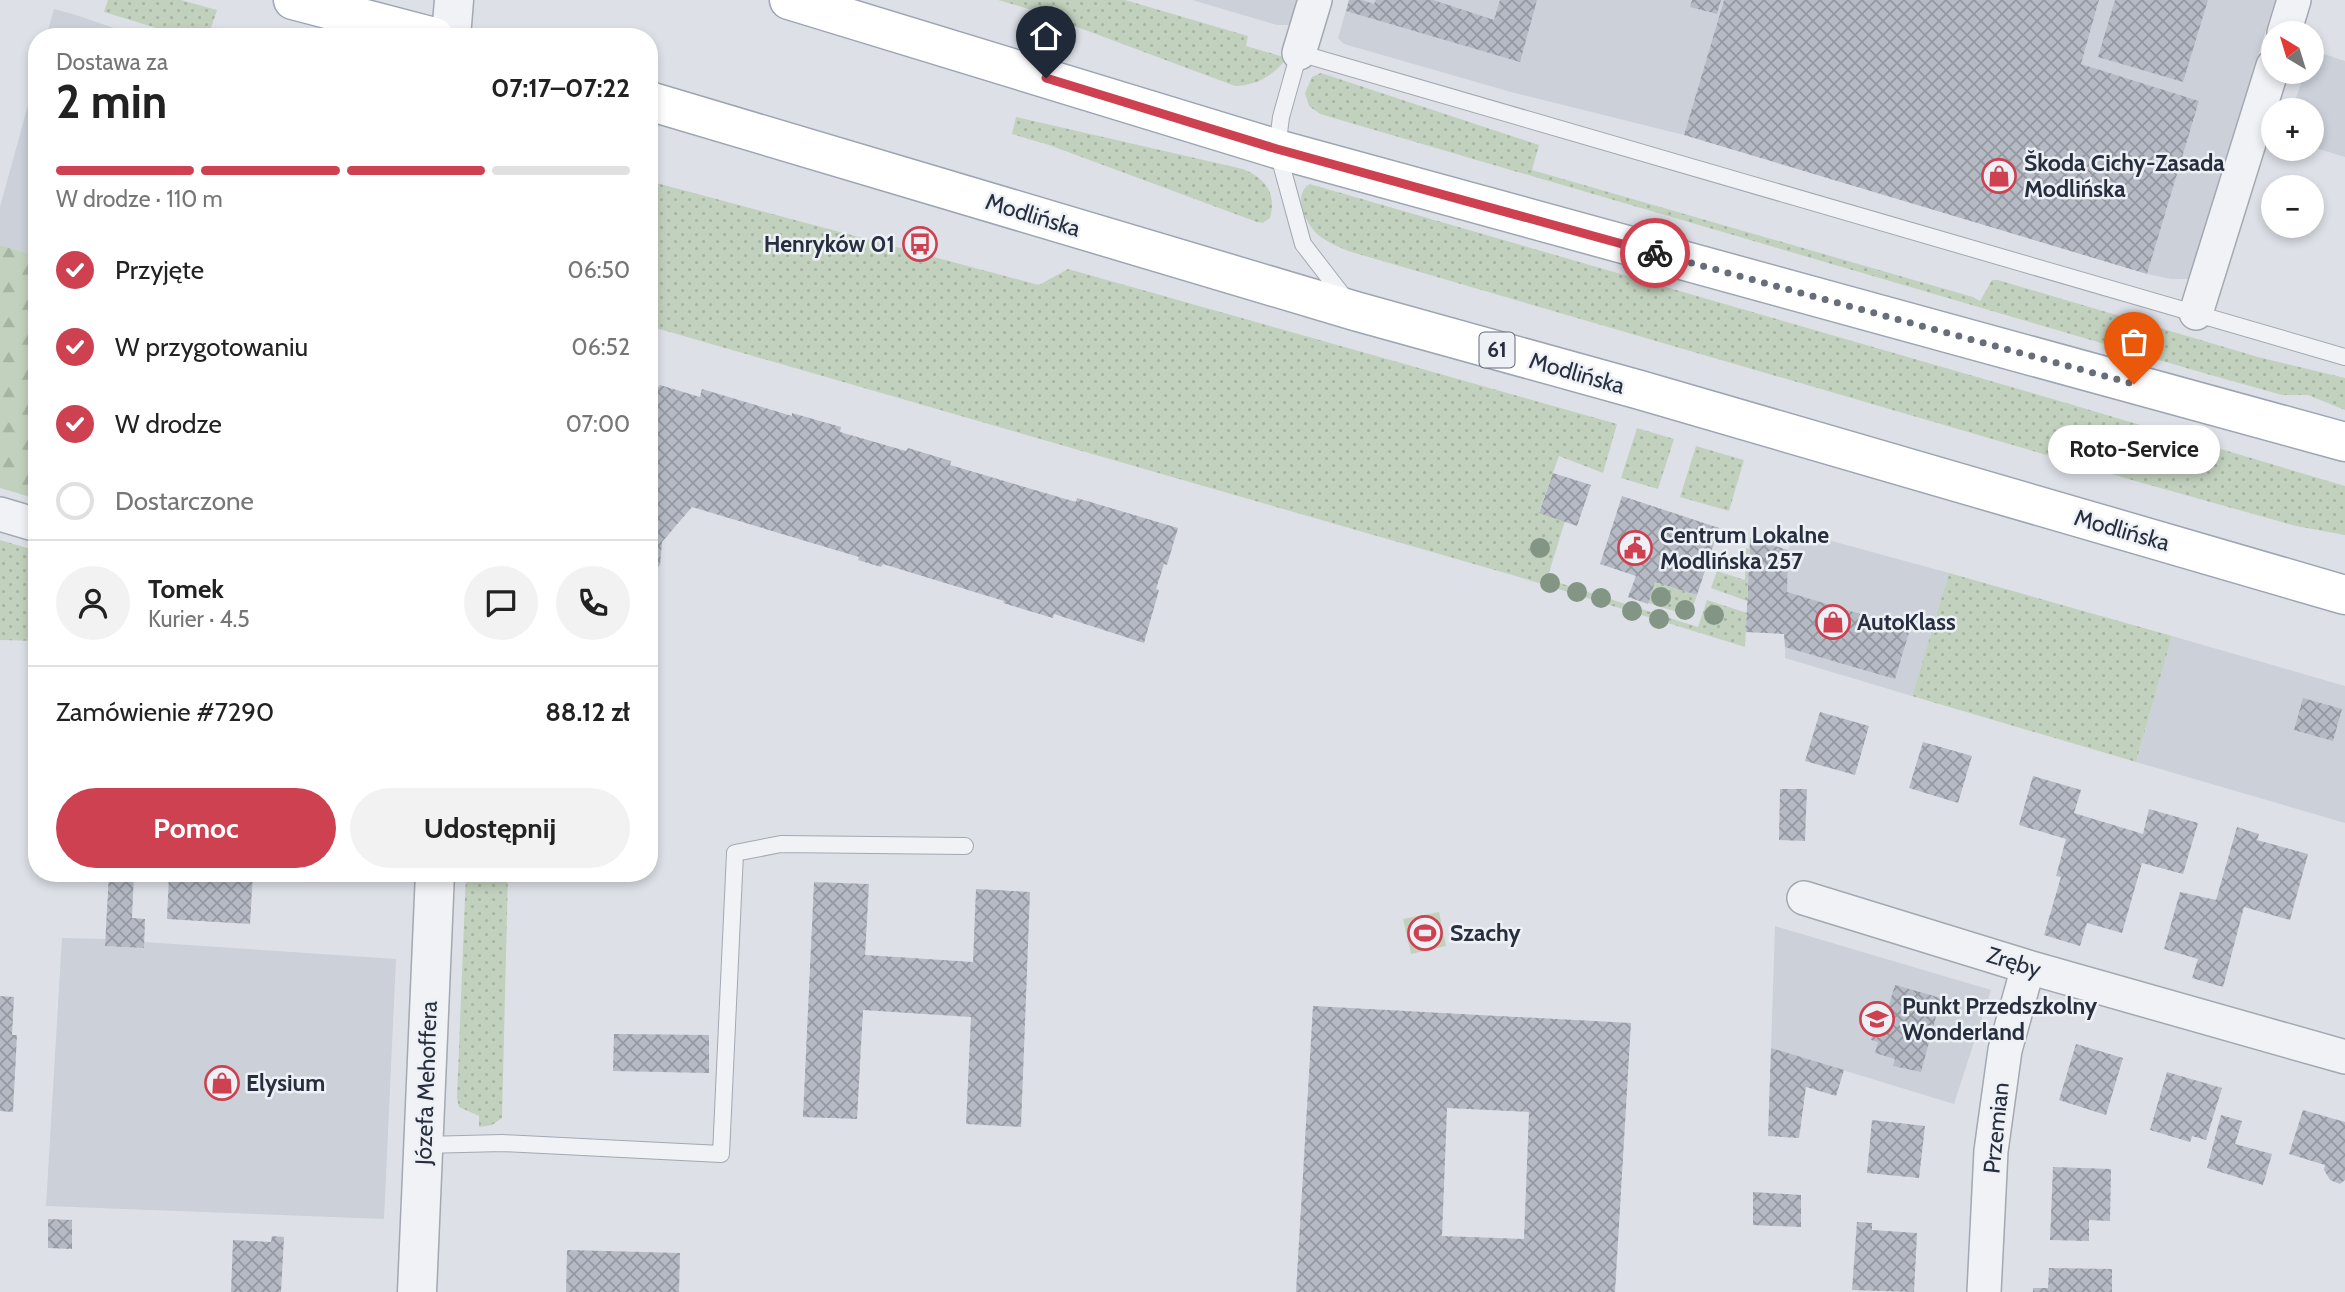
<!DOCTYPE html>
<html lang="pl">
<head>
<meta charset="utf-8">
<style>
  body { margin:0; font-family:Cabin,sans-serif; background:#f2f2f2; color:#222; height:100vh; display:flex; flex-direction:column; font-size:26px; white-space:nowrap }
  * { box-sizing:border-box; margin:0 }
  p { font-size:23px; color:#767676 }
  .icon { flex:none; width:38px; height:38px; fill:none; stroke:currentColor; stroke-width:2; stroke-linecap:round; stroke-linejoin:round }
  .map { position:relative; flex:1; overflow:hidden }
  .sheet { position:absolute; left:28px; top:28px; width:630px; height:854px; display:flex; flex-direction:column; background:#fff; border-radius:28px; box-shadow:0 4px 10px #0003 }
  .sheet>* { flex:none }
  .needle { width:46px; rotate:322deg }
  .buttons { position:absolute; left:2261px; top:21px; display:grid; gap:14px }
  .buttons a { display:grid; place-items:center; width:63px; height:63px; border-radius:50%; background:#fff; box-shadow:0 4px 10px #0003; font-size:35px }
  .pin { position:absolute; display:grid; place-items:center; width:60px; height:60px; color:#fff; margin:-72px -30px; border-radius:50% 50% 50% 0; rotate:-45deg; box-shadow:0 0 7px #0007 }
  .pin .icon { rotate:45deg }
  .courier { position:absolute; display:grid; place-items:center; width:70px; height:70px; margin:-35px; border:5px solid #cd4150; border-radius:50%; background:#fff; color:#222; box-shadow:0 2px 9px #0007 }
  .bubble { position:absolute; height:49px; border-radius:24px; background:#fff; box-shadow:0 4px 10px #0003; font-size:23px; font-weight:700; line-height:49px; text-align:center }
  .headline em { font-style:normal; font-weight:700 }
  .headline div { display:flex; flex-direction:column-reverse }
  .headline { display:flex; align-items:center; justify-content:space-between; height:119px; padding:0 28px }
  h1 { font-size:46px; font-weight:700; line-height:52px }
  .bar { display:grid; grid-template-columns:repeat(4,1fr); gap:10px 7px; align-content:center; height:84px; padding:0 28px }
  .bar i { height:9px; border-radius:5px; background:#e0e0e0 }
  .bar .on { background:#cd4150 }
  .bar p { grid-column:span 4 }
  .line { display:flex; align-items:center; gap:18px; padding:0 28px; border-top:2px solid #e0e0e0 }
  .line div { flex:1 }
  .round { display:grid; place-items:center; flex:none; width:74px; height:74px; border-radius:37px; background:#f2f2f2 }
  ol { padding:0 28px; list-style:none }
  li { display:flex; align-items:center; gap:21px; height:77px }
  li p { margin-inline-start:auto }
  li .icon { padding:7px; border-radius:50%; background:#cd4150; color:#fff; stroke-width:4 }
  li:last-child { color:#767676 }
  li i { width:38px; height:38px; border:4px solid #e0e0e0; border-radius:50% }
  .cta { display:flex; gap:14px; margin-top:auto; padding:14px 28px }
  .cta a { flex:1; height:80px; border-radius:42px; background:#cd4150; color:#fff; font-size:28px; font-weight:700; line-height:80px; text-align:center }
  .cta a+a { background:#f2f2f2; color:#222 }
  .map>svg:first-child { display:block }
  .built { fill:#cbd0d9 }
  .grass { fill:url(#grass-dots) }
  .forest { fill:url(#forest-firs) }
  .pitch { fill:#c2d1be }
  .building { fill:url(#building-cross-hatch); fill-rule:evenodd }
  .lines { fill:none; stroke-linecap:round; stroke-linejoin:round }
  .service-casing { stroke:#a3a8b1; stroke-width:18 }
  .minor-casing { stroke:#a3a8b1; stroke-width:36 }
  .tertiary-casing { stroke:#a3a8b1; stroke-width:41 }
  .primary-casing { stroke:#9da5b3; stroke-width:41 }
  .service { stroke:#f0f2f5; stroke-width:16 }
  .minor { stroke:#f0f2f5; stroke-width:33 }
  .tertiary { stroke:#f0f2f5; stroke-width:38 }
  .primary { stroke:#fff; stroke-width:38 }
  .tree { fill:#839685 }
  .done { stroke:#676d79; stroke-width:7; stroke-dasharray:0 12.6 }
  .route { stroke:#cd4150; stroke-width:9 }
  .labels { text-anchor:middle; stroke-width:5; stroke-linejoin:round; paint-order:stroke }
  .shield { fill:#edf0f5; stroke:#626875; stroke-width:2 }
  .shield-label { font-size:21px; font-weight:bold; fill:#272e3e }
  .poi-label { font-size:23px; font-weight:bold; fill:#272e3e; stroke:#edf0f5; text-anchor:start }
  .street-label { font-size:23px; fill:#272e3e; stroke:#edf0f5 }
</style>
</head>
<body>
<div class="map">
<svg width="2345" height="1292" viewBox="0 0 2345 1292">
  <defs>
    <pattern id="grass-dots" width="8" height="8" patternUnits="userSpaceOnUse" patternTransform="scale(1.75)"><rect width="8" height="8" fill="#c2d1be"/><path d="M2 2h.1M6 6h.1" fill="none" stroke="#a7b4a4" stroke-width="1.8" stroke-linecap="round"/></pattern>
    <pattern id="forest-firs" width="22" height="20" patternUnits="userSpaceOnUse" patternTransform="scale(1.75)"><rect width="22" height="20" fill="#c2d1be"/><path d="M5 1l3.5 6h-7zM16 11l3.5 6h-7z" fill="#a7b4a4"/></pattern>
    <pattern id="building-cross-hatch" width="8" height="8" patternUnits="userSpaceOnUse" patternTransform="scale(1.75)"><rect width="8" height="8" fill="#b5bac4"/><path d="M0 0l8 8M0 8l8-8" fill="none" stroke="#9398a1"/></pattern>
  </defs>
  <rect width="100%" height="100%" fill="#dde1e7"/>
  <path class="built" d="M1192 0H1303L1295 25H1277Z
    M1349 0H1724L1684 135 1511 92 1344 44 1338 38Z
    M2099 0H2275L2191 279H2171L2147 274 2199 101 2081 64Z
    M54 9 76 15 140 37H46Z
    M2312 50 2345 61V157L2312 147V110H2292L2305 72H2312Z
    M37 72V256L0 245V207Z
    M1795 531 1949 573 1912 696 1785 658 1788 550Z
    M2172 636 2345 686V823L2136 762Z
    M1775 926 1991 990 1954 1104 1771 1048Z
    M62 938 105 939V946L143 948 144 942 396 959 384 1219 46 1206Z"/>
  <path class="grass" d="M108 0H181L217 10 208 37H186L104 12Z
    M998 0H1125L1248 36 1246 46 1287 58C1273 76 1257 85 1235 86L1029 9Z
    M1321 73 1539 145 1532 170 1973 297 1980 301 1992 280H1998L2258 357 2345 378V410L2308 395H2282L2200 372 1320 114 1309 106 1305 93 1312 77Z
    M1016 117 1243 169C1265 178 1277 193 1270 218L1263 223 1257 222 1049 145 1012 134Z
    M649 181 1039 285 1068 269 1617 424 1603 473 1559 456 1539 512 1565 521 1547 579 1698 627 1707 600 1747 613 1745 647 1519 577 649 326Z
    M1310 184 2063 402 2345 486V535L2296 526 2139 482 1348 251C1337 246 1326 242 1317 234 1305 222 1292 194 1310 184Z
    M1637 428 1674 439 1658 489 1621 478Z
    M1696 446 1744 460 1729 511 1680 497Z
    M0 540 37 551V641L0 640Z
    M1746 548 1749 549 1747 601 1711 588 1717 571 1745 580Z
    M1949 573 2172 636 2136 762 1912 696Z
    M1655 582 1697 595 1690 616 1648 603Z
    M466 873H508L502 1118 492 1125 479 1127V1116L459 1107 457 1098Z"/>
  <path class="forest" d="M0 245 37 256V499L0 488Z"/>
  <path class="pitch" d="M1439 912 1446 946 1411 954 1403 919Z"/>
  <path class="building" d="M1349 0H1362L1374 4 1376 0H1433L1494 20 1500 0H1537L1520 62 1346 11Z
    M1692 0H1721L1717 14 1690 7Z
    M1724 0H2099L2081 64 2199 101 2147 274 1684 135Z
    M2115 0H2208L2183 82 2098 57Z
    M660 385 700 397 702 389 792 416V413L841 427 840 432 906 451 908 448 951 461 950 465 1076 502 1077 498 1178 528 1167 565 1164 564 1156 589 1159 590 1144 643 1054 614 1053 618 1003 603 1004 601 883 564 881 567 858 560 859 557 692 507 662 542 660 565 649 578V398Z
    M1553 473 1591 485 1577 526 1539 513Z
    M1622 496 1719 528 1697 595 1655 582 1648 604 1628 597 1636 576 1600 564Z
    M1750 538 1788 550 1787 592 1910 629 1895 679 1785 647 1784 634 1746 632Z
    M2303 698 2342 709 2333 741 2294 730Z
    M1820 712 1869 726 1855 775 1805 761Z
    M1923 742 1972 756 1958 803 1909 788Z
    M2033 776 2081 790 2074 813 2143 834 2149 809 2198 823 2183 874 2142 863 2122 933 2087 923 2080 946 2044 935 2061 877 2056 876 2066 839 2019 825Z
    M1780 789H1807L1805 841 1779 840Z
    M2237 827 2259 834 2257 840 2308 854 2290 920 2244 907 2223 987 2192 978 2198 959 2164 949 2180 892 2216 900Z
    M109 873H134L132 918 145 919 144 948 105 946Z
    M169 873H253L250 924 167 919Z
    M814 882 869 884 865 955 973 962 976 889 1030 892 1021 1127 966 1124 971 1017 863 1010 857 1119 803 1117Z
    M1895 985 1941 998 1921 1072 1893 1066 1895 1059 1875 1053 1878 1042 1871 1040 1880 1006 1888 1008Z
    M0 996 14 997 12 1035H17L13 1112 0 1111Z
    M1313 1006 1631 1023 1615 1292H1296ZM1447 1108 1529 1112 1524 1239 1442 1236Z
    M614 1034 709 1035V1073L613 1071Z
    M2076 1044 2123 1058 2106 1115 2059 1100Z
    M1771 1048 1844 1070 1836 1096 1806 1087 1799 1138 1768 1136Z
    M2167 1072 2222 1088 2206 1140 2192 1136 2190 1142 2150 1130Z
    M2303 1110 2345 1122V1180L2340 1184 2330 1180 2324 1170 2325 1165 2289 1154Z
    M2221 1115 2242 1121 2235 1144 2272 1154 2263 1185 2207 1168Z
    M1872 1120 1925 1126 1919 1178 1867 1173Z
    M2053 1167 2111 1169 2110 1221 2089 1220V1241L2050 1240Z
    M1753 1192 1801 1195V1227L1753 1225Z
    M48 1219 72 1220V1249L48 1248Z
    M1857 1222 1872 1223V1230L1917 1233 1914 1292 1852 1290Z
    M272 1236 284 1237 281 1292H231L233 1240 271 1242Z
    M567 1250 680 1253 679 1292H566Z
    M2049 1268 2112 1269V1292H2033V1288H2048Z"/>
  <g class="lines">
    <g class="service-casing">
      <path id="service" d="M1347 301 1303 244 1277 149 1281 117 1299 53 2345 357
        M424 1145 502 1143 721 1154 735 853 781 844 965 846"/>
    </g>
    <g class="minor-casing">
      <path id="minor" d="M2284 33 2294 0
        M1299 53 1315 0
        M2196 313 2273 66
        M0 514 37 525
        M1804 898 2028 967 2345 1057
        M1984 1292 1991 1151 2005 1050 2028 967"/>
    </g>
    <g class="tertiary-casing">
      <path id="tertiary" d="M451 37 454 0
        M417 1292 435 873"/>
    </g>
    <g class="primary-casing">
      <path id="primary" d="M293 0 434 37
        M789 0 1277 149 2345 442
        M649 101 1355 311 1640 390 2345 595"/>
    </g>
    <use href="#service" class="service"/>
    <use href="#minor" class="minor"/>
    <use href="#tertiary" class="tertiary"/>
    <use href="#primary" class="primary"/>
  </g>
  <g class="tree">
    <circle cx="1540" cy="548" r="10"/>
    <circle cx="1550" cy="583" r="10"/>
    <circle cx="1577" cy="592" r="10"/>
    <circle cx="1661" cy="597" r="10"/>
    <circle cx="1601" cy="598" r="10"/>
    <circle cx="1685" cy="610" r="10"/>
    <circle cx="1632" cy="611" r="10"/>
    <circle cx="1714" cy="615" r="10"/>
    <circle cx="1659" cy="619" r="10"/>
  </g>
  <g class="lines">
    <path class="done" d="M1655 253 2134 384"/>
    <path class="route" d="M1046 78 1277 149 1655 253"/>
  </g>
  <defs>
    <g id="shop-ring" transform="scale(1.75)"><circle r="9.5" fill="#edf0f5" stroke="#cd4150" stroke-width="1.5"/><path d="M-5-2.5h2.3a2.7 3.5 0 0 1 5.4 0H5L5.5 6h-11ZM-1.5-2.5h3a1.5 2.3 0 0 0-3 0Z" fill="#cd4150"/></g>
    <g id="bus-ring" transform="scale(1.75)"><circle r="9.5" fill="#edf0f5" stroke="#cd4150" stroke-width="1.5"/><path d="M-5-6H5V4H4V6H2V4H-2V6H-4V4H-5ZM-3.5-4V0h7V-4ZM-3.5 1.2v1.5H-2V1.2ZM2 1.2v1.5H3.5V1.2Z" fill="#cd4150"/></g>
    <g id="civic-ring" transform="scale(1.75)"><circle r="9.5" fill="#edf0f5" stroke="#cd4150" stroke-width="1.5"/><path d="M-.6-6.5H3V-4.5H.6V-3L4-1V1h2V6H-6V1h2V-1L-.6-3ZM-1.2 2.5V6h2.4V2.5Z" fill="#cd4150"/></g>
    <g id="stadium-ring" transform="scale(1.75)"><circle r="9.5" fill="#edf0f5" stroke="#cd4150" stroke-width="1.5"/><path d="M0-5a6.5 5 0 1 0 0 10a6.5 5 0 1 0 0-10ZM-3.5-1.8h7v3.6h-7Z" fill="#cd4150"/></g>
    <g id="school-ring" transform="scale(1.75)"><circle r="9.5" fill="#edf0f5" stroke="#cd4150" stroke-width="1.5"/><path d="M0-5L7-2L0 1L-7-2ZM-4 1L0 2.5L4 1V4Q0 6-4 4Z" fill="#cd4150"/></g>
  </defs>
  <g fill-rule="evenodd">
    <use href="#shop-ring" x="1999" y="176"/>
    <use href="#bus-ring" x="920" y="244"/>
    <use href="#civic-ring" x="1635" y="548"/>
    <use href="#shop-ring" x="1833" y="622"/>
    <use href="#stadium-ring" x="1425" y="933"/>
    <use href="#school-ring" x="1877" y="1019"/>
    <use href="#shop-ring" x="222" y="1083"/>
  </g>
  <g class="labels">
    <rect class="shield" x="1479.5" y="332.5" width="35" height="35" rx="5"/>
    <g class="shield-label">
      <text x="1497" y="357">61</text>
    </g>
    <g class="poi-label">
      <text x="2024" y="171">Škoda Cichy-Zasada<tspan x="2024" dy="26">Modlińska</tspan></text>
      <text x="895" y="252" text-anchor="end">Henryków 01</text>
      <text x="1660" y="543">Centrum Lokalne<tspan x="1660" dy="26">Modlińska 257</tspan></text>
      <text x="1857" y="630">AutoKlass</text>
      <text x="1450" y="941">Szachy</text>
      <text x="1902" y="1014">Punkt Przedszkolny<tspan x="1902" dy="26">Wonderland</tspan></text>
      <text x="246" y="1091">Elysium</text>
    </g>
    <g class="street-label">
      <text transform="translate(1033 215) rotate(17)" y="8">Modlińska</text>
      <text transform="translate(1577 373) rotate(16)" y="8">Modlińska</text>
      <text transform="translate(2122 530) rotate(16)" y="8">Modlińska</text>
      <text transform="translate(2014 962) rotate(17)" y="8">Zręby</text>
      <text transform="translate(426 1083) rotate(-88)" y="8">Józefa Mehoffera</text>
      <text transform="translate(1996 1128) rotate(-84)" y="8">Przemian</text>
    </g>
  </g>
</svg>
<div class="buttons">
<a><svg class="needle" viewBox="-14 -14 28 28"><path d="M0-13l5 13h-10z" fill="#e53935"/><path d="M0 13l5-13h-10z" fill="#767676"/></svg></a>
<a>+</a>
<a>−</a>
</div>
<div class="pin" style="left:2134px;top:384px;background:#ea580c"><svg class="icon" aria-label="bag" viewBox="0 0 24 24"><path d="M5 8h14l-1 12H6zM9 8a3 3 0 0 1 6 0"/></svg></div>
<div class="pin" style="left:1046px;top:78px;background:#1f2937"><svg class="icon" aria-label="home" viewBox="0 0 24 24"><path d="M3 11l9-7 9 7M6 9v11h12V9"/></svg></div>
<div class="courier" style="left:1655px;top:253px"><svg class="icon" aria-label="bike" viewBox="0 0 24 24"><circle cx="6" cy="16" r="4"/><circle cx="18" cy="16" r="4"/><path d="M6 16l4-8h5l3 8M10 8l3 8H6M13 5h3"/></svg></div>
<div class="bubble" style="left:2048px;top:425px;width:172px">Roto-Service</div>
<section class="sheet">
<div class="headline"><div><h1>2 min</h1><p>Dostawa za</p></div><em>07:17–07:22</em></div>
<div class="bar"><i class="on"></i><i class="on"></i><i class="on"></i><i></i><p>W drodze · 110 m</p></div>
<ol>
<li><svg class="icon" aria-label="check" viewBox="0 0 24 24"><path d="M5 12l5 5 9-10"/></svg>Przyjęte<p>06:50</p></li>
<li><svg class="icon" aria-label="check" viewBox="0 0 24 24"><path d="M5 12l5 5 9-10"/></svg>W przygotowaniu<p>06:52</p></li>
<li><svg class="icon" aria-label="check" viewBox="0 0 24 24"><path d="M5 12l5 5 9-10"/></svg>W drodze<p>07:00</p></li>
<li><i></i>Dostarczone</li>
</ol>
<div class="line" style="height:126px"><a class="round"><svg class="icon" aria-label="person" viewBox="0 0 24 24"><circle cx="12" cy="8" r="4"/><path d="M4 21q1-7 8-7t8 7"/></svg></a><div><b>Tomek</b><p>Kurier · 4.5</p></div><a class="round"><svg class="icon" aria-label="chat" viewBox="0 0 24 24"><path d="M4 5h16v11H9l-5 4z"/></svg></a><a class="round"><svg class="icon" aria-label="phone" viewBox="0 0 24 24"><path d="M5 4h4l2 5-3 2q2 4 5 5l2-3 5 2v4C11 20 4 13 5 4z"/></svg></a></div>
<div class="line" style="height:91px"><div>Zamówienie #7290</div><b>88.12 zł</b></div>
<div class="cta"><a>Pomoc</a><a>Udostępnij</a></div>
</section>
</div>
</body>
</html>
